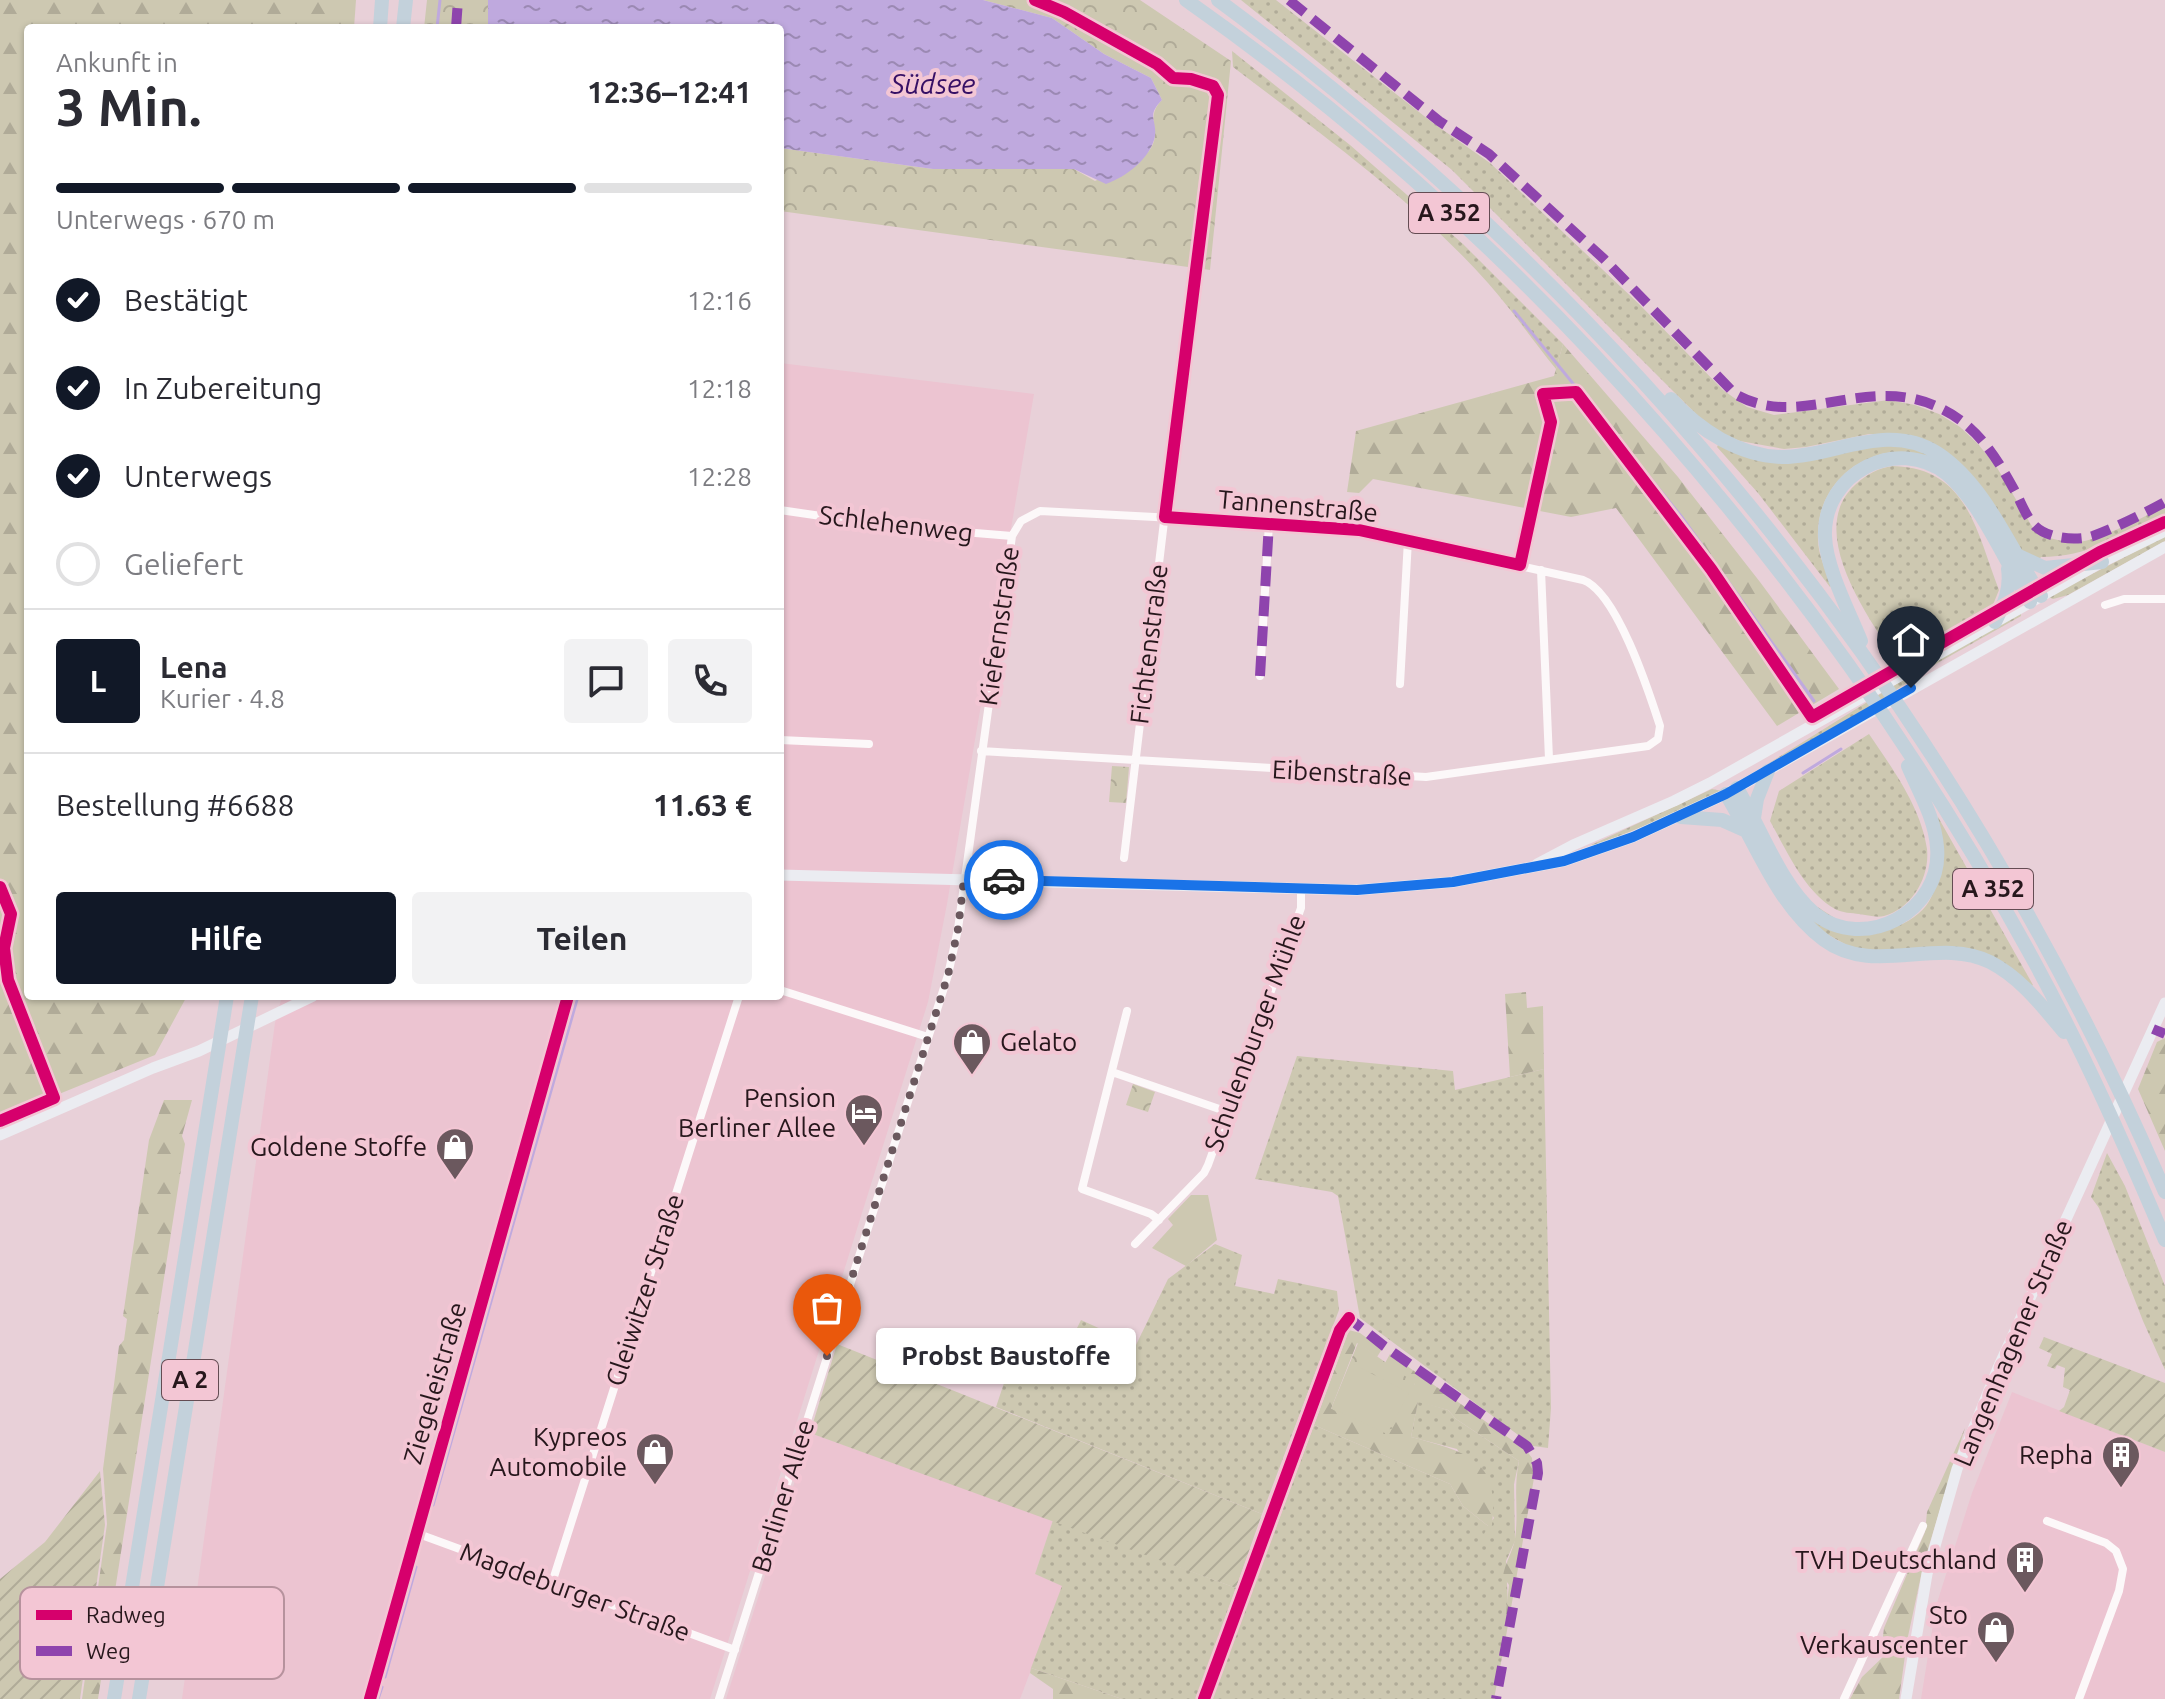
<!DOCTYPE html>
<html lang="de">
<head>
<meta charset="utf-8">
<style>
  body { margin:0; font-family:Ubuntu,sans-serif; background:#f2f2f3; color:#2b2b33; height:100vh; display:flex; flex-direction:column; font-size:30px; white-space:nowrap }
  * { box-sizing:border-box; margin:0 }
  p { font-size:26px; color:#7c7c81 }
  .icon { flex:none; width:44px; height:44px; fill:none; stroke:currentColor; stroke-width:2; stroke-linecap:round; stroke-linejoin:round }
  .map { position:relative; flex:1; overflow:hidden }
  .drawer { position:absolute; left:24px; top:24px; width:760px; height:976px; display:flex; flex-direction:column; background:#fff; border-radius:8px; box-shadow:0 2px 6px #0004 }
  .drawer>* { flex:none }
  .pin { position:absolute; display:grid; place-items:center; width:68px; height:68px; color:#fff; margin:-82px -34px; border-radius:50% 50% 50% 0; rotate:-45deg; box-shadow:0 0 8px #0007 }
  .pin .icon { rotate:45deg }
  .courier { position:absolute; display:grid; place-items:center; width:80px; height:80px; margin:-40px; border:6px solid #1a73e8; border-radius:50%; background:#fff; color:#222; box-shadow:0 2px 10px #0007 }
  .bubble { position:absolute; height:56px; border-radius:8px; background:#fff; box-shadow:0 2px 6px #0004; font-size:26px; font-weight:700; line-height:56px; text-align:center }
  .headline em { font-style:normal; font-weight:700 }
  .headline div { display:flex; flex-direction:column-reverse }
  .headline { display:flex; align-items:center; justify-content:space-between; height:136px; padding:0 32px }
  h1 { font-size:52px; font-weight:700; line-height:60px }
  .bar { display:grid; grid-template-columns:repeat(4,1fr); gap:12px 8px; align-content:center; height:96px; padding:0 32px }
  .bar i { height:10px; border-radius:6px; background:#e1e1e2 }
  .bar .selected { background:#111827 }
  .bar p { grid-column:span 4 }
  .line { display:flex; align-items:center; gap:20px; padding:0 32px; border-top:2px solid #e1e1e2 }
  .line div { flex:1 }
  .round { display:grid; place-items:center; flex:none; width:84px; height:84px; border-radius:8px; background:#f2f2f3 }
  ol { padding:0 32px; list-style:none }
  li { display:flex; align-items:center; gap:24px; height:88px }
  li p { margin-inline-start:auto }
  li .icon { padding:8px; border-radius:50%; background:#111827; color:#fff; stroke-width:4 }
  li:last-child { color:#7c7c81 }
  li i { width:44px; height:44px; border:4px solid #e1e1e2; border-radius:50% }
  .action { display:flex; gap:16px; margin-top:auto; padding:16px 32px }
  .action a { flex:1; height:92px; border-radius:8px; background:#111827; color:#fff; font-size:32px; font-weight:700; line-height:92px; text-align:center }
  .action a+a { background:#f2f2f3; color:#2b2b33 }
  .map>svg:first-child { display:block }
  .built { fill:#ecc4d1 }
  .grass { fill:url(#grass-dots) }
  .forest { fill:url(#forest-firs) }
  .park { fill:url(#park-crowns) }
  .garden { fill:url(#garden-furrows) }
  .pitch { fill:#cdc8b1 }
  .water { fill:url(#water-ripples) }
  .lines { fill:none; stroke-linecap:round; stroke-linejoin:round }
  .stream { stroke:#bfa9de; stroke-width:3 }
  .street { stroke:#fcf8f9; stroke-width:8 }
  .secondary { stroke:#ebecf1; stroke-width:11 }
  .highway { stroke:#c3d1db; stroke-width:14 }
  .quiet { stroke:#8e44ad; stroke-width:10; stroke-dasharray:20 10; stroke-linecap:butt }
  .cycleway-casing { stroke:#f3c6d4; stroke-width:17 }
  .cycleway { stroke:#d6006c; stroke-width:12 }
  .done { stroke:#6b585e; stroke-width:8; stroke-dasharray:0 14.4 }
  .route { stroke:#1a73e8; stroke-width:10 }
  .labels { text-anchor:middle; stroke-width:8; stroke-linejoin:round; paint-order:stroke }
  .shield { fill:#f3c6d4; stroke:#644c53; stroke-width:2 }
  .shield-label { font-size:24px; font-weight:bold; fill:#27171c }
  .street-label { font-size:26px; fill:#27171c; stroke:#f3c6d4 }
  .poi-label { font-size:26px; fill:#27171c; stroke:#f3c6d4; text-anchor:end }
  .water-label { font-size:28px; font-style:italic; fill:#360f65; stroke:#f3c6d4 }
  .key { fill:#f3c6d4; stroke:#b6929d; stroke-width:2 }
  .key-label { font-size:22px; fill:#27171c }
</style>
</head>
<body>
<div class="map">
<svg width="2165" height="1699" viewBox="0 0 2165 1699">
  <defs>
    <pattern id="grass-dots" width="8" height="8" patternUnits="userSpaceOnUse" patternTransform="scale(2)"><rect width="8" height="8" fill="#cdc8b1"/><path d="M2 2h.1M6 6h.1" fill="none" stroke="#b0ab98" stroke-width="1.8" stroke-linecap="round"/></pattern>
    <pattern id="forest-firs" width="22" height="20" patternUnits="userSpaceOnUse" patternTransform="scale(2)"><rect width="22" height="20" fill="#cdc8b1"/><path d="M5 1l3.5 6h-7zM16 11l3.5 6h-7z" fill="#b0ab98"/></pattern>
    <pattern id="park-crowns" width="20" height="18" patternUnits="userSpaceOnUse" patternTransform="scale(2)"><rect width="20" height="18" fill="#cdc8b1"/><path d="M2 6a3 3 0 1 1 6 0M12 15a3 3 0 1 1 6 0" fill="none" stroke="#b0ab98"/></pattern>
    <pattern id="garden-furrows" width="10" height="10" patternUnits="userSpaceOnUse" patternTransform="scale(2)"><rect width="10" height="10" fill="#cdc8b1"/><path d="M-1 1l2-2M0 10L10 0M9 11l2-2" fill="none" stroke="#b0ab98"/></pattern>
    <pattern id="water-ripples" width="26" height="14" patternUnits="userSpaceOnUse" patternTransform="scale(2)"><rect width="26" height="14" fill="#bfa9de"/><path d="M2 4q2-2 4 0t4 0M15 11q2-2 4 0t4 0" fill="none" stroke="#9b89b3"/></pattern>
  </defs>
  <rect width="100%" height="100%" fill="#e8d0d8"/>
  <path class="built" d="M780 363 1034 394 947 904 928 1002 710 1699H182L275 1023 282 996H780Z
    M2012 1392 2165 1452V1699H1921L1936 1606 1972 1493Z
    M810 1433 1053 1520 1035 1574 1063 1585 1020 1699H726Z"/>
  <path class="grass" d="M1241 0H1276L1433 123 1490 163 1640 305 1723 390 1747 407 1774 415 1889 400 1915 405 1939 414 1960 427 1978 444 1996 466 2036 533C2048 538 2065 543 2079 542 2095 541 2151 515 2165 505V517C2125 536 2086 557 2041 557L2038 561 2014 546 1984 494 1895 434H1869L1806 447 1784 449 1740 441 1719 432 1698 416 1452 170Z
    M1232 51 1350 145 1463 244 1563 344 1556 369C1533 341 1512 310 1488 283 1414 200 1321 134 1233 67Z
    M1719 443 1757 458 1893 443 1934 455 1963 485C1945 476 1914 457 1896 453 1887 451 1875 456 1866 460 1836 473 1816 505 1818 539 1818 555 1826 571 1832 585L1830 587 1758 493 1717 447Z
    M1893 466C1968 468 1976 531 1999 590L1988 617 1899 664C1871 621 1804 532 1855 485 1867 474 1878 468 1893 466Z
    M2165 536V541L2068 595 2053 599 2048 597Z
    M2021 612V616L1934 665 1859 714 1745 778 1922 668Z
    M1869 734C1892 768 1921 807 1927 849 1930 877 1912 908 1884 916 1876 918 1867 915 1859 914 1852 913 1842 913 1835 909 1804 891 1787 851 1770 821L1779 791Z
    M1712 789 1722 791 1659 820 1594 846 1591 845Z
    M1938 817 2033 985 2030 987 1999 962 1859 952 1816 928 1788 888 1861 935C1886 934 1926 919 1933 892 1940 868 1932 840 1938 817Z
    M1297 1056 1453 1071 1455 1090 1544 1069 1551 1408 1548 1448 1533 1446 1360 1318 1338 1196 1332 1192 1255 1179Z
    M2107 1153 2125 1186 2165 1286V1370L2143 1321 2099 1208 2091 1197Z
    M1215 1244 1242 1255 1235 1286 1274 1294 1278 1279 1337 1291 1339 1310 1262 1514 996 1407 1019 1338 1028 1341 1075 1332 1081 1320 1136 1345 1168 1279Z
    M1418 1401 1448 1410 1456 1419 1519 1461 1514 1484 1515 1541 1506 1561 1508 1607 1503 1641 1505 1642 1494 1699H1212L1314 1425 1450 1484 1463 1506 1488 1526 1494 1518 1457 1449 1411 1437Z
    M1053 1520 1236 1588 1196 1699H1122L1031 1668 1062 1586 1035 1574Z"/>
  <path class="forest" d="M0 0H356L354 28H28V996H187L155 1055 0 1118Z
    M1563 344 1678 477 1760 582 1839 689 1777 726 1616 508 1571 517 1373 479 1359 493 1347 492 1356 431 1554 376Z
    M1526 992 1527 1008 1543 1006 1544 1069 1510 1077 1505 994Z
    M2165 1038V1151L2138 1089 2157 1042Z
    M164 1100H192L182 1136 185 1144 98 1699H82L107 1524 103 1469 119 1346 124 1340 127 1319 123 1316 149 1140Z
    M1349 1330 1360 1333 1382 1349 1377 1357 1357 1343 1331 1409 1415 1384 1385 1363 1390 1354 1526 1450 1532 1458 1534 1478 1505 1642 1503 1641 1509 1585 1503 1576C1505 1563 1513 1551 1515 1539 1519 1512 1513 1490 1519 1461L1456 1419 1448 1410 1418 1402 1411 1437C1476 1454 1503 1463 1490 1538L1484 1534 1488 1526 1463 1506 1450 1484 1314 1425Z
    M1965 1428 1924 1562 1907 1641 1899 1699H1850L1862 1677 1884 1656 1888 1648 1883 1636 1884 1628 1925 1532 1927 1512Z
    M1031 1668 1122 1699H1053V1689L1030 1673Z"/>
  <path class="park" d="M427 0H488V28H424Z
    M983 0H1140L1231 61 1210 270 780 211V148L933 169H1074L1095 181C1112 173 1141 164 1151 148 1162 129 1144 118 1162 100L1151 78 1104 54 1052 18Z
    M1112 766 1129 767 1126 803 1109 802Z
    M1133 1084 1155 1092 1148 1112 1126 1105Z
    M1358 1343 1415 1383 1388 1436 1331 1409Z"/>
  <path class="garden" d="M2044 1337 2165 1383V1452L2059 1411 2064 1407 2070 1390 2063 1387 2065 1368 2057 1365 2055 1369 2047 1366 2052 1354 2039 1348Z
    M837 1344 1262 1514 1236 1588 810 1433Z
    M100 1471 105 1525 80 1699H0V1579L45 1542Z"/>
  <path class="pitch" d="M1191 1195H1208L1217 1240 1186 1266 1152 1248 1173 1225 1168 1219Z
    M1351 1363 1409 1393 1387 1434 1332 1408Z"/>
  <path class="water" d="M488 0H983L1052 18 1104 54 1151 78 1162 100C1146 116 1157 119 1155 136 1151 158 1126 177 1106 184L1074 169H933L780 148V28H488Z"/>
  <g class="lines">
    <path class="stream" d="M437 28 440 0
      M1514 311 1681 516 1814 701
      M1803 773 1841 749
      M433 1505 578 996
      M385 1677 416 1567
      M378 1699 382 1687
      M1198 1699 1322 1363
      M1209 1699 1341 1344"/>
    <path class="street" d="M780 510 890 526 1012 536
      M1541 570 1549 759
      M2105 605 2124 599H2165
      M1260 676 1269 523
      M1400 684 1408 540
      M780 740 869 744
      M1124 858 1175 429
      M780 990 928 1037
      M1127 1011 1082 1189 1151 1214 1159 1220
      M1112 1072 1228 1112
      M1135 1244 1204 1173 1208 1165 1301 908V889
      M2047 1521 2106 1543 2116 1551 2123 1569 2119 1591 2079 1699
      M416 1533 735 1650
      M552 1583 739 996
      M370 1699 545 1080
      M719 1699 948 975 958 929 1012 536 1021 521 1040 511 1269 523 1359 530 1583 580C1617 592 1649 692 1660 726L1658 739 1648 746 1426 777 981 751
      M1844 1699 1923 1526"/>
    <path class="secondary" d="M1537 864 1573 845 1674 801 1710 783 2102 562 2165 531
      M780 875 1357 890 1453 882 1564 861 1633 837 1726 794 2165 547
      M0 1135 153 1068 199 1051 313 996
      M1906 1699 1927 1574 1957 1469 1998 1368 2165 1003"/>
    <path class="highway" d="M1186 0C1535 244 1832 590 2035 963 2084 1053 2125 1146 2165 1240
      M1218 0C1636 308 1960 715 2165 1192
      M380 28 382 0
      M403 28 406 0
      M1671 399C1699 430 1739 456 1782 457 1834 457 1887 421 1937 453 1985 484 2011 550 2041 596
      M2017 555 2045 568 2102 562
      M1995 622C2004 604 2011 589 2008 569
      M1861 641C1849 611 1826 568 1825 536 1823 473 1897 435 1947 474 1980 501 2007 565 2030 602
      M1737 788C1760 826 1780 884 1814 913 1864 954 1943 911 1937 847 1935 818 1919 792 1908 766
      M1726 794C1756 843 1777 905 1824 940 1874 977 1937 936 1990 962 2021 978 2042 1006 2064 1032
      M1681 817 1722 820 1749 832
      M1754 818 1757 799 1768 771
      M114 1699 227 996
      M139 1699 252 996"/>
    <path class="quiet" d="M1289 0 1439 121 1489 154 1604 259 1735 394C1801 432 1867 371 1942 409 1979 427 1998 460 2017 495 2022 505 2027 518 2035 526 2048 539 2077 541 2093 536 2117 527 2143 514 2165 502
      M456 28 458 0
      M1260 676 1269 523
      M2153 1029 2165 1034
      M1346 1321 1349 1318 1384 1346 1527 1446 1537 1463 1538 1473 1496 1699"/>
    <g class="cycleway-casing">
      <path id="cycleway" d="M1035 0 1064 12 1157 64 1173 78 1191 79 1213 86 1218 95 1165 517 1359 530 1520 565 1551 422 1543 394 1576 392 1711 569 1812 717 2100 552 2165 522
        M0 887 11 914 4 948 8 980 54 1098 0 1121
        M370 1699 568 996
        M1204 1699 1340 1330 1349 1318"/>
    </g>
    <use href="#cycleway" class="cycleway"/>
  </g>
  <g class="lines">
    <path class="done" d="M827 1356 948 975 958 929 964 879 1004 880"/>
    <path class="route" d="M1004 880 1357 890 1453 882 1564 861 1633 837 1726 794 1911 688"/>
  </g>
  <defs>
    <g id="shop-pin" transform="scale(2)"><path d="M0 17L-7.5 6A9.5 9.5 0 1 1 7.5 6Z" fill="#6b585e" stroke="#f3c6d4"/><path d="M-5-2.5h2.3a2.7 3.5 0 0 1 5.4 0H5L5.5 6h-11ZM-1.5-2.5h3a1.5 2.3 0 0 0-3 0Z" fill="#fff"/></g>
    <g id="hotel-pin" transform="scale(2)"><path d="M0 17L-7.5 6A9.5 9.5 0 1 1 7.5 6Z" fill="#6b585e" stroke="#f3c6d4"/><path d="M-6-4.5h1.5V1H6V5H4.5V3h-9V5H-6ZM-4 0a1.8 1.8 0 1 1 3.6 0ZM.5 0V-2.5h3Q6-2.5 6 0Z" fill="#fff"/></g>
    <g id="building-pin" transform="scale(2)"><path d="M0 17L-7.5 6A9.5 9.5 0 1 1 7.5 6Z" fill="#6b585e" stroke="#f3c6d4"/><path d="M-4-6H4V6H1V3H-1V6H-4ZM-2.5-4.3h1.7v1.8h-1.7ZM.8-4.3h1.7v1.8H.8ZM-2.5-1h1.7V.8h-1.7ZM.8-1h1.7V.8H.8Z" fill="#fff"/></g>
  </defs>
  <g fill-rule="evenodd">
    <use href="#shop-pin" x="972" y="1042"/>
    <use href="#hotel-pin" x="864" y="1113"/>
    <use href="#shop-pin" x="455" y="1147"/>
    <use href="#shop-pin" x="655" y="1452"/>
    <use href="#building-pin" x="2121" y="1455"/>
    <use href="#building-pin" x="2025" y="1560"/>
    <use href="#shop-pin" x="1996" y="1630"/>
  </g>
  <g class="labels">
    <g class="shield">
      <rect x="1409" y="193" width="80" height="40" rx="6"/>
      <rect x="1953" y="869" width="80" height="40" rx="6"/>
      <rect x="162" y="1360" width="56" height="40" rx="6"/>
    </g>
    <g class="shield-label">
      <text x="1449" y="221">A 352</text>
      <text x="1993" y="897">A 352</text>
      <text x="190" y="1388">A 2</text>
    </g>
    <g class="street-label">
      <text transform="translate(1298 506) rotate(5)" y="9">Tannenstraße</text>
      <text transform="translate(896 524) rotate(7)" y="9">Schlehenweg</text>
      <text transform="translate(999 626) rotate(-82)" y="9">Kiefernstraße</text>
      <text transform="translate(1149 644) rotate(-83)" y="9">Fichtenstraße</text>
      <text transform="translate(1342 773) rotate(3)" y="9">Eibenstraße</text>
      <text transform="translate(1255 1033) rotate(-70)" y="9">Schulenburger Mühle</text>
      <text transform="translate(645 1290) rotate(-72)" y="9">Gleiwitzer Straße</text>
      <text transform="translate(2013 1343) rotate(-67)" y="9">Langenhagener Straße</text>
      <text transform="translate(435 1383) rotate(-74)" y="9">Ziegeleistraße</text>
      <text transform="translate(783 1496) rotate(-73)" y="9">Berliner Allee</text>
      <text transform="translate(575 1592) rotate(20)" y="9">Magdeburger Straße</text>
    </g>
    <g class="poi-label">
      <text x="1000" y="1051" text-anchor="start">Gelato</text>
      <text x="836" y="1107">Pension<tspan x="836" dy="30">Berliner Allee</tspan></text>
      <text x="427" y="1156">Goldene Stoffe</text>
      <text x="627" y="1446">Kypreos<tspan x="627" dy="30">Automobile</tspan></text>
      <text x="2093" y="1464">Repha</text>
      <text x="1997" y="1569">TVH Deutschland</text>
      <text x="1968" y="1624">Sto<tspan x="1968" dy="30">Verkauscenter</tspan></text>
    </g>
    <g class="water-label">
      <text x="933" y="94">Südsee</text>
    </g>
  </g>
  <rect x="20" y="1587" width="264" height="92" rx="12" class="key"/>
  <rect x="36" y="1610" width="36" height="10" fill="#d6006c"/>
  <rect x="36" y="1646" width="36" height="10" fill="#8e44ad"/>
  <g class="key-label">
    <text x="86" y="1623">Radweg</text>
    <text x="86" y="1659">Weg</text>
  </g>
</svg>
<div class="pin" style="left:827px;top:1356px;background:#ea580c"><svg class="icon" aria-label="bag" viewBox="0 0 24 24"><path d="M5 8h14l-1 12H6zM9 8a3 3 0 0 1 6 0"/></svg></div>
<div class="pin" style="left:1911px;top:688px;background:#1f2937"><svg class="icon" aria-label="home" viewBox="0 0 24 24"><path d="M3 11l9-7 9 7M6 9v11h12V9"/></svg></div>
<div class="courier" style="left:1004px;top:880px"><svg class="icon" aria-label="car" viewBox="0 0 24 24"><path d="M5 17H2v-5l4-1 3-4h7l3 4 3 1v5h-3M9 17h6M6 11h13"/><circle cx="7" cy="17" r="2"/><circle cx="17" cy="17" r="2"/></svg></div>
<div class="bubble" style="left:876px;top:1328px;width:260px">Probst Baustoffe</div>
<section class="drawer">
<div class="headline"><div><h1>3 Min.</h1><p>Ankunft in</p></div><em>12:36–12:41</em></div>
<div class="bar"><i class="selected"></i><i class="selected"></i><i class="selected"></i><i></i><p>Unterwegs · 670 m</p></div>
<ol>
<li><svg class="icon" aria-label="check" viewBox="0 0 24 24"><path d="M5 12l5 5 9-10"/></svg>Bestätigt<p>12:16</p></li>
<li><svg class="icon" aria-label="check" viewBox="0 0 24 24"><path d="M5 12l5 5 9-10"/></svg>In Zubereitung<p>12:18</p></li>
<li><svg class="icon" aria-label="check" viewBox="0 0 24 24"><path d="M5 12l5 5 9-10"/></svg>Unterwegs<p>12:28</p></li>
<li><i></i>Geliefert</li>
</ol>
<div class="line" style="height:144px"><b class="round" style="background:#111827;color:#fff">L</b><div><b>Lena</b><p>Kurier · 4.8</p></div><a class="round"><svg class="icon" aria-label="chat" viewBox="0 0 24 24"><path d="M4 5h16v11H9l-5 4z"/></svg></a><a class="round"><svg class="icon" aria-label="phone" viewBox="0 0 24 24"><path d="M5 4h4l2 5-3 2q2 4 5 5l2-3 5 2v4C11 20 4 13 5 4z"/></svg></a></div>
<div class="line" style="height:104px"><div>Bestellung #6688</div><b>11.63 €</b></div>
<div class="action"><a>Hilfe</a><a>Teilen</a></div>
</section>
</div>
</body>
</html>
